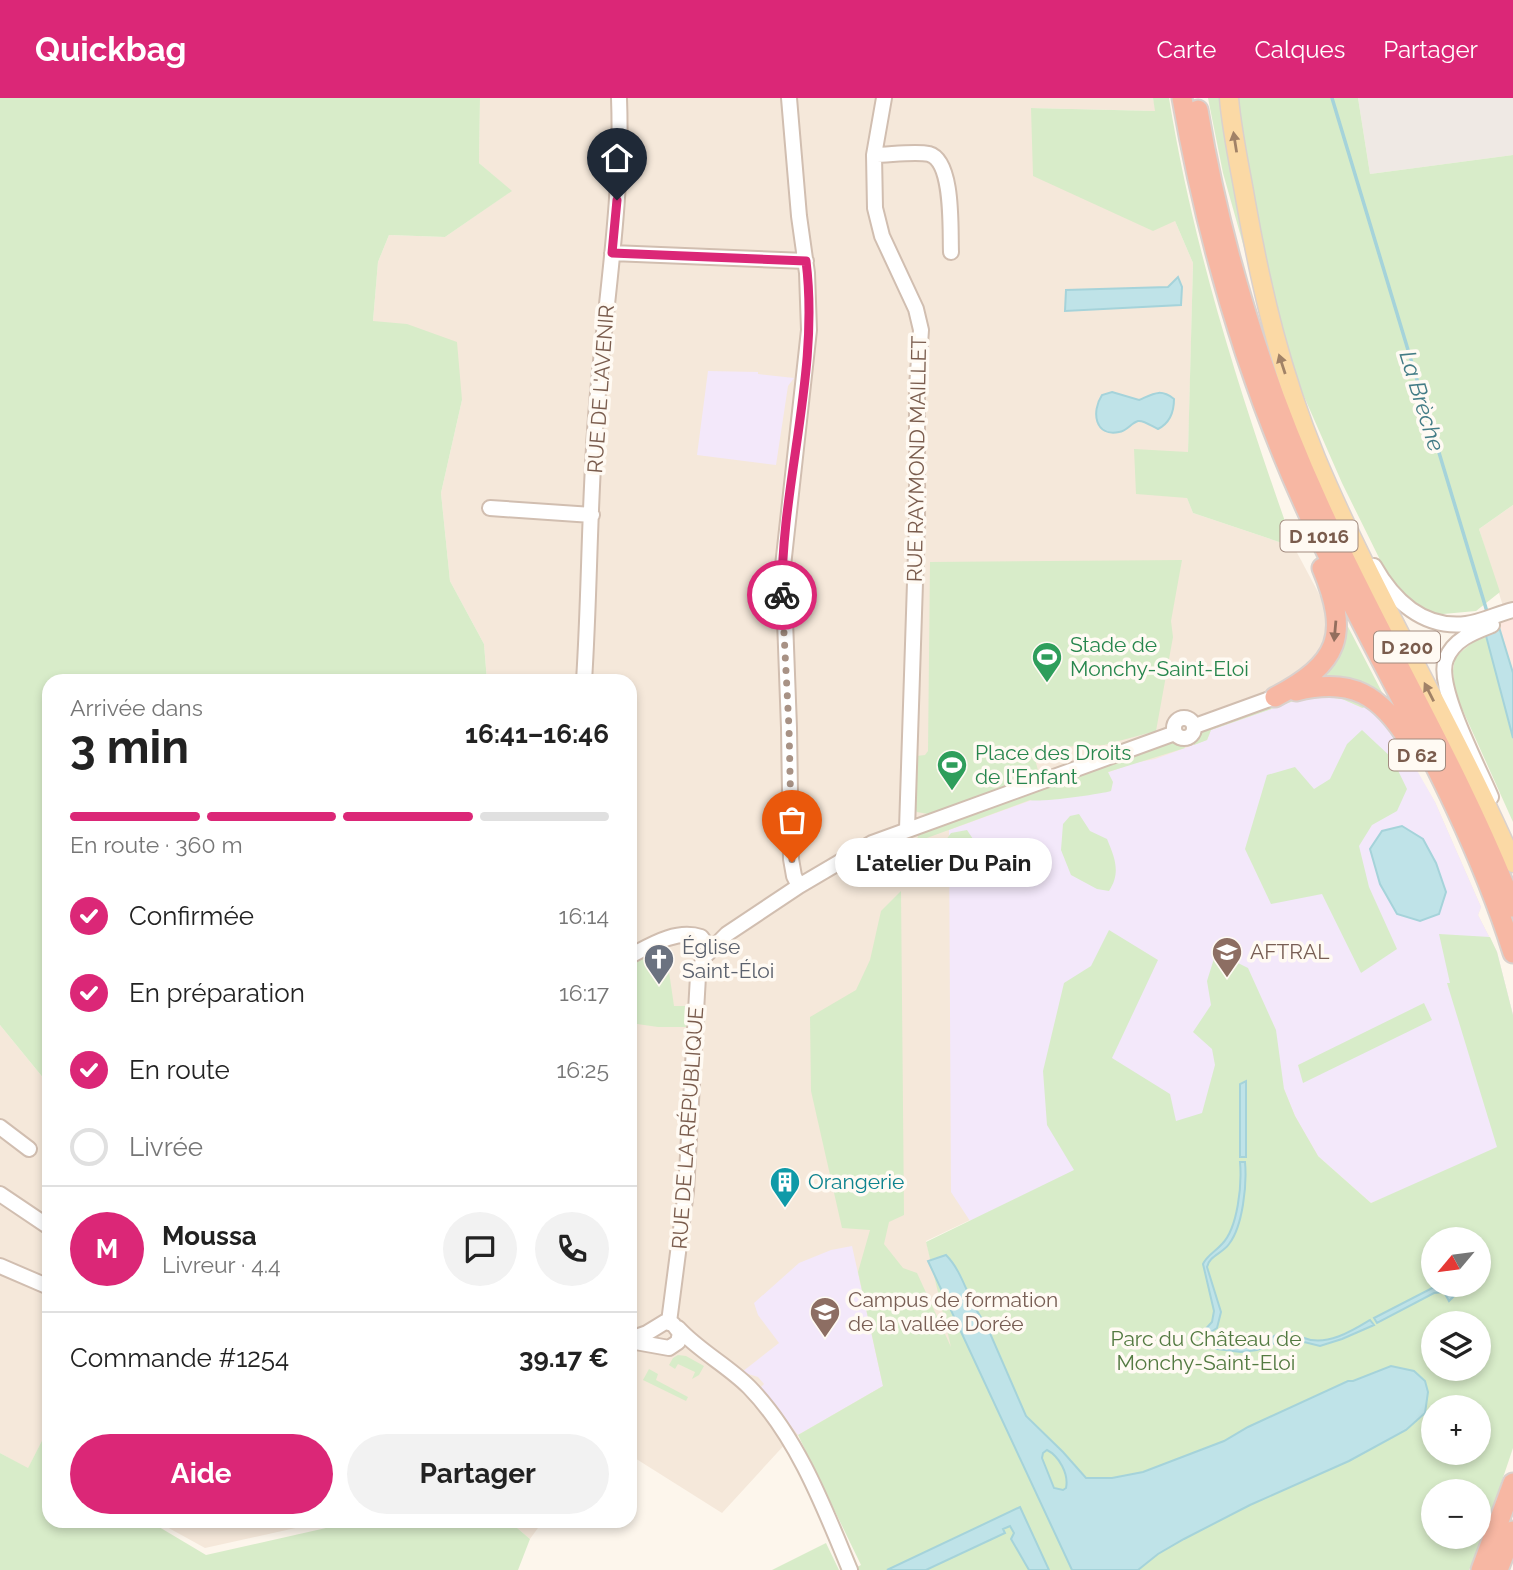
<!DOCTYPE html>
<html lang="fr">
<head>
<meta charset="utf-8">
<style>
  body { margin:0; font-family:Raleway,sans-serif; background:#f2f2f2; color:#222; height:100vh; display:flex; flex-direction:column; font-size:26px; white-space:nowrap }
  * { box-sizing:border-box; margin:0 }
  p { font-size:23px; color:#767676 }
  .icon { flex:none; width:38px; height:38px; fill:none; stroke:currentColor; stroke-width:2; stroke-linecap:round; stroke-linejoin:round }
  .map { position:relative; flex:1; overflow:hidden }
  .side { position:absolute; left:42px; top:576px; width:595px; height:854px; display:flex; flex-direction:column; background:#fff; border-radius:21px; box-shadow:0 4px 10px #0003 }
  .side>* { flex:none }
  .needle { width:46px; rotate:241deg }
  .buttons { position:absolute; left:1421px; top:1129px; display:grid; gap:14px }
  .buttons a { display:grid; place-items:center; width:70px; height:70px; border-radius:50%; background:#fff; box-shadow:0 4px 10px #0003; font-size:35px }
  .pin { position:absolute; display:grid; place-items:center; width:60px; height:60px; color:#fff; margin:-72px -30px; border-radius:50% 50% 50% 0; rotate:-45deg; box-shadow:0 0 7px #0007 }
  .pin .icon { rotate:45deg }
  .courier { position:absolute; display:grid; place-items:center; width:70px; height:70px; margin:-35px; border:5px solid #db2777; border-radius:50%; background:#fff; color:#222; box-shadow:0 2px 9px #0007 }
  .bubble { position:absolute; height:49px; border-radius:24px; background:#fff; box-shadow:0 4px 10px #0003; font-size:23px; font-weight:700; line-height:49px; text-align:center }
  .overview em { font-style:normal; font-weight:700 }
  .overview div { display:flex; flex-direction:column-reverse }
  .overview { display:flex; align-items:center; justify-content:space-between; height:119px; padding:0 28px }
  h1 { font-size:46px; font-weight:700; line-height:52px }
  .bar { display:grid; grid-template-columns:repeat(4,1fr); gap:10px 7px; align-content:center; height:84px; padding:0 28px }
  .bar i { height:9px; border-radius:5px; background:#e0e0e0 }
  .bar .on { background:#db2777 }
  .bar p { grid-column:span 4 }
  .line { display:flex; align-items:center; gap:18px; padding:0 28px; border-top:2px solid #e0e0e0 }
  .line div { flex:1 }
  .round { display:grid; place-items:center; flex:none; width:74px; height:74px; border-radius:37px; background:#f2f2f2 }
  ol { padding:0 28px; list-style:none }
  li { display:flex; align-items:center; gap:21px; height:77px }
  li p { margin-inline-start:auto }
  li .icon { padding:7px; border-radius:50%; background:#db2777; color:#fff; stroke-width:4 }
  li:last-child { color:#767676 }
  li i { width:38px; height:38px; border:4px solid #e0e0e0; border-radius:50% }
  .primary-button { display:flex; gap:14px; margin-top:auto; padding:14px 28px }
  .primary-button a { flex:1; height:80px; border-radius:42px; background:#db2777; color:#fff; font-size:28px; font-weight:700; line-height:80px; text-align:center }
  .primary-button a+a { background:#f2f2f2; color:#222 }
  header { display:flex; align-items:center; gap:42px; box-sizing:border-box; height:98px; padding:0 35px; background:#db2777; color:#fff }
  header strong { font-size:33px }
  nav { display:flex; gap:38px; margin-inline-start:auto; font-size:24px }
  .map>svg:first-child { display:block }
  .residential { fill:#f5e8da }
  .commercial { fill:#fde8e0 }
  .industrial { fill:#efe9e4 }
  .education { fill:#f3e8fa }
  .green { fill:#d8ecc9; fill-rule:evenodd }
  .water { fill:#bfe3e8; stroke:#a5d3da; stroke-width:2; fill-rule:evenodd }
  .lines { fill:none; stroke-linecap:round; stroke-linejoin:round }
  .stream { stroke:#a5d3da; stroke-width:3.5 }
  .minor-casing { stroke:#d1beb0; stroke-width:18 }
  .major-casing { stroke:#dad1cd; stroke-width:21 }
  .highway-casing { stroke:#dad1cd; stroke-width:23 }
  .minor { stroke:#fff; stroke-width:14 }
  .major { stroke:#fbd9a5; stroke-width:18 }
  .highway { stroke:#f7b7a3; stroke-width:19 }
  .oneway { fill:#a18267 }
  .oneway2 { fill:#936e5e }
  .done { stroke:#a89285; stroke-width:7; stroke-dasharray:0 12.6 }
  .route { stroke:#db2777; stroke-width:9 }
  .labels { text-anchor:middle; stroke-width:7; stroke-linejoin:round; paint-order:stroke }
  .shield { fill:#fffaf3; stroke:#a28b7f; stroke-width:2 }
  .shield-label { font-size:19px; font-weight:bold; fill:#7a5c4d }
  .street-label { font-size:21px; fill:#7a5c4d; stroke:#fffaf3 }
  .leisure-label { font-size:21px; fill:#27864d; stroke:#fffaf3; text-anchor:start }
  .worship-label { font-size:21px; fill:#5b616d; stroke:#fffaf3; text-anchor:start }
  .education-label { font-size:21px; fill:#785e54; stroke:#fffaf3; text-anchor:start }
  .culture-label { font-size:21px; fill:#0d838f; stroke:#fffaf3; text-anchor:start }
  .park-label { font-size:21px; fill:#537a41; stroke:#fffaf3 }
  .water-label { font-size:23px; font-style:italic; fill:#437c86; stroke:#fffaf3 }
</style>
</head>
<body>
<header>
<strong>Quickbag</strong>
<nav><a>Carte</a><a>Calques</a><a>Partager</a></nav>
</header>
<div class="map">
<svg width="1513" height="1472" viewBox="0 0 1513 1472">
  <rect width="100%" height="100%" fill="#fdf6ec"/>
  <path class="residential" d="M480 0H1153L1156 13 1031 10 1175 123 1193 165 1187 400 1193 415 1294 449 1389 627 1435 704 1481 809 1478 817 1497 854 1513 917 1318 1058 1138 1042 926 1143 952 1249 788 1343 722 1415 630 1357V583H487L484 546 450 483 441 395 462 302 373 223 378 164 389 137 445 139 511 93 479 65Z
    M1513 407V518L1507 521 1479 431Z
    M0 927 49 987V1329L28 1371 0 1355Z
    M156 1423H327L205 1450Z
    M509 1423H543L530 1441Z"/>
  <path class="commercial" d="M1513 518V575L1497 525Z"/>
  <path class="industrial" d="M1358 0H1513V57L1370 76Z"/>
  <path class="education" d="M708 273 758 274V276L794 280 788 288 776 367 697 357Z
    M1311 597 1343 601 1362 610 1368 606 1402 646 1435 704 1481 809 1478 817 1497 854 1513 917V1045L1371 1105 1318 1058 1295 1018 1284 991 1138 1042 970 1123 951 1094 949 732 1134 665 1155 661 1207 642 1211 632Z
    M852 1148 883 1288 798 1337 761 1289 764 1286 758 1279 742 1274 779 1245 758 1217 754 1205 799 1165 831 1152Z"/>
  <path class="green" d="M0 0H480L479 65 512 93 445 139 389 137 378 164 373 223 407 226 457 244 462 302 441 395 450 483 484 546 487 583H49V987L0 927Z
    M1153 0H1169C1194 154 1242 302 1294 449L1193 415 1187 400 1136 396 1134 351 1188 354 1193 165 1175 123 1153 133 1033 78 1031 10 1155 13Z
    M1208 0H1358L1370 76 1513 57V407L1479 431 1500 494 1476 513 1432 517 1393 488 1342 385 1299 287 1250 171 1223 75Z
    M1182 462 1171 523 1173 539 1156 633 1104 647 1032 650 1039 676 928 716 917 714 914 711 916 658 925 657 928 653 930 464Z
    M1344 521 1385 600C1360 583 1355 581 1325 579Z
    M1485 534 1513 640V724L1455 595 1453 573 1455 559Z
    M1319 592 1368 606 1363 610 1342 601 1311 597 1211 632 1207 642 1194 647V641L1196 634Z
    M1362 632 1392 660 1407 691 1397 713 1372 727 1359 748 1369 789 1397 851 1361 875 1322 796 1271 806 1245 751 1267 677 1295 669 1314 691 1330 681 1347 646Z
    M1175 641 1181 644 1185 650 1108 674 1113 684 1111 693C1102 696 1037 705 1030 702L916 744 919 735Z
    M1079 716 1090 733 1107 741C1115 760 1121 775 1109 793L1097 791 1071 777 1061 752 1063 726 1070 718Z
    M967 732 979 750 969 773 974 775 969 782 953 781V776L938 774 943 746 951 735Z
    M901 793 904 1117 889 1124 884 1146 903 1170 917 1175 951 1249 926 1144 1074 1072 1047 1027 1043 973 1064 885 1091 868 1109 832 1158 862 1112 960 1170 996 1176 1023 1202 1015 1215 967 1212 951 1193 934 1211 907 1207 883 1216 854 1248 870 1276 932 1284 991 1295 1018 1318 1058 1371 1105 1497 1049 1447 885H1450L1439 836 1490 839 1497 854 1513 917V1350L1480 1448 1469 1472H856L855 1470 861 1467 798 1337 883 1288 858 1174 870 1132 842 1130 811 993 810 919 856 892 870 862 881 813ZM1433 1141H1479V1186H1433ZM1433 1225H1479V1270H1433ZM1433 1309H1479V1354H1433ZM1433 1393H1479V1438H1433Z
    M665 846 674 908H692V929H658L630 925V866Z
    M1424 905 1432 922 1303 985 1298 967Z
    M678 1257 686 1258 704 1268 699 1277 692 1281 695 1274 678 1266 675 1271 669 1267 673 1260Z
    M649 1271 658 1276 656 1282 688 1299 686 1303 643 1282Z
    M49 1329V1423H149L206 1457 357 1423H509L530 1441 518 1472H0V1355L28 1370Z
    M826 1445 839 1472H772Z"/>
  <path class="water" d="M1178 179 1182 189 1181 207 1065 213 1066 192 1168 189Z
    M1112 294 1139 302C1153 296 1160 290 1174 301 1174 314 1170 325 1158 331 1153 329 1144 322 1138 323 1131 325 1127 333 1119 334 1095 339 1091 314 1102 297Z
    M1499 529 1513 575V640L1485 534Z
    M1402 728 1423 741 1436 765 1446 794 1439 816 1420 823 1397 816 1380 786 1370 751 1382 733Z
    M1246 983V1059H1240V986Z
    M1240 1064H1245C1247 1086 1243 1128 1229 1146 1223 1155 1209 1158 1207 1169L1221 1214 1217 1230 1208 1236 1206 1241C1222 1251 1247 1249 1264 1243 1271 1241 1277 1235 1284 1234 1293 1232 1297 1237 1304 1240 1326 1249 1352 1233 1370 1222L1374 1227 1342 1241 1320 1248 1288 1240 1257 1252 1241 1254 1217 1251 1201 1244 1200 1237 1212 1224 1214 1213 1203 1166C1207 1157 1215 1154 1222 1146 1238 1130 1242 1086 1240 1064Z
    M946 1157C965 1176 968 1206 986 1226L1026 1318 1063 1354 1086 1380H1112L1143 1374 1224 1343 1248 1329 1348 1283H1353L1391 1268 1414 1273 1425 1283 1428 1294 1425 1315 1406 1332 1349 1363 1250 1407 1184 1441 1158 1456 1138 1472H1072L928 1163ZM1047 1352C1059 1358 1069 1376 1066 1390L1063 1392 1054 1390 1042 1360 1043 1355Z
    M1438 1187H1449L1454 1198 1449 1203 1444 1194 1434 1195 1377 1225 1374 1220Z
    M1020 1409 1049 1472H1029L1011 1441 1014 1435 1010 1428 1003 1431 1005 1435 926 1472H887Z"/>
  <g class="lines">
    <path class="stream" d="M1332 0 1488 517"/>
    <g class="minor-casing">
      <path id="minor" d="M789 0 799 118 807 175 809 232 783 468 789 630 791 761 794 778 799 788
        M884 0 874 57 875 110 882 138 916 211 921 232 917 289V423L907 731
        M874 57C889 57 915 53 929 56 954 63 950 132 951 154
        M612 155 806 163
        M490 410 592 417
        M1374 468C1393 502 1423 531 1466 526 1482 524 1497 516 1513 512
        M584 583C590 491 589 399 597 307 605 205 623 103 619 0
        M1174 630a10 10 0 1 1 20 0a10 10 0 1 1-20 0Z
        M1195 628 1275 599
        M1491 699C1479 670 1435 588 1446 561 1454 541 1474 534 1492 527
        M630 858C651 847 676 831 701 839L710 851
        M0 1029 29 1051
        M0 1096 49 1129
        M0 1168 49 1189
        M669 1224 686 1093 698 878 704 859 727 836 799 788 872 745 1175 635
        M678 1230C699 1253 727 1267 749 1289 797 1338 824 1409 850 1472
        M630 1241 647 1235 665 1224 673 1226 680 1235 678 1244 669 1250 630 1243"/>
    </g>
    <g class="major-casing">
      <path id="major" d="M1229 0C1232 35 1240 70 1246 105 1262 195 1281 274 1316 360 1374 498 1453 627 1513 765"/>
    </g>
    <g class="highway-casing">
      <path id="highway" d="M1182 0C1208 148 1250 292 1314 428 1380 570 1466 705 1513 855
        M1198 12C1221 149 1262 282 1319 407 1380 542 1459 670 1513 809
        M1296 593C1352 579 1381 597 1410 645
        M1275 599C1339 565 1350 538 1322 470
        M1481 1472 1513 1385
        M1498 1472 1513 1433"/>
    </g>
    <use href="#minor" class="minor"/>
    <use href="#major" class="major"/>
    <use href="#highway" class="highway"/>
  </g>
  <defs><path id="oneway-solid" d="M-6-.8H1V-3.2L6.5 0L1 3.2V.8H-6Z" transform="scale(1.75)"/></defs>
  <g class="oneway">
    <use href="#oneway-solid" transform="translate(1235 44) rotate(-99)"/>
    <use href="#oneway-solid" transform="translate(1282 266) rotate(-108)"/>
    <use href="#oneway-solid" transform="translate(1429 594) rotate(-117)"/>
  </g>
  <use class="oneway2" href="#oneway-solid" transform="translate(1335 533) rotate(95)"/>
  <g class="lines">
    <path class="done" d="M782 497 789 630 792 764"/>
    <path class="route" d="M617 102 612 155 806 163C820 275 781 385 782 497"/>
  </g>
  <defs>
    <g id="stadium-pin" transform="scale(1.575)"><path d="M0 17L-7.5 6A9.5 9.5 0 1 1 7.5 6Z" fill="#2e9e5b" stroke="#fffaf3"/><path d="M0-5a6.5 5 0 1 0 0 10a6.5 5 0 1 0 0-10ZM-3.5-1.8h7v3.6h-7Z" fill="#fff"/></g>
    <g id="university-pin" transform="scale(1.575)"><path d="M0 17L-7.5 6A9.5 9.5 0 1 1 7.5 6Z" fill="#8d6e63" stroke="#fffaf3"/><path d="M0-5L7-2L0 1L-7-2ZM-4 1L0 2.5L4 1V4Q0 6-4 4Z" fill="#fff"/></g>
    <g id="church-pin" transform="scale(1.575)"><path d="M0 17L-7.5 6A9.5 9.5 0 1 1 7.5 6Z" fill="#6b7280" stroke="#fffaf3"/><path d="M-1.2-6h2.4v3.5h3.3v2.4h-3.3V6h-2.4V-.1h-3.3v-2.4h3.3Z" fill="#fff"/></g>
    <g id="building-pin" transform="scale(1.575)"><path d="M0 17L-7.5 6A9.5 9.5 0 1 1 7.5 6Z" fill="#0f9aa8" stroke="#fffaf3"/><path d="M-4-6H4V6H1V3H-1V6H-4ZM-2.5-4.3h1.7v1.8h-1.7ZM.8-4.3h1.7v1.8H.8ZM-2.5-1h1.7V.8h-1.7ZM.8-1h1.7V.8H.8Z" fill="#fff"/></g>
  </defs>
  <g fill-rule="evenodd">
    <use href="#stadium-pin" x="1047" y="559"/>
    <use href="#stadium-pin" x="952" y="667"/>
    <use href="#university-pin" x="1227" y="854"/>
    <use href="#church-pin" x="659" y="861"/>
    <use href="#building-pin" x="785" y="1084"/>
    <use href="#university-pin" x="825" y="1214"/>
  </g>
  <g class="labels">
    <g class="shield">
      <rect x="1280.5" y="422.5" width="77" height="31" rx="5"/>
      <rect x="1374" y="533.5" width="66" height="31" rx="5"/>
      <rect x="1389" y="641.5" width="56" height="31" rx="5"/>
    </g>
    <g class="shield-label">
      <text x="1319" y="445">D 1016</text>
      <text x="1407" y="556">D 200</text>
      <text x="1417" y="664">D 62</text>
    </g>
    <g class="street-label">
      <text transform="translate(601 291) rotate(-86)" y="7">RUE DE L'AVENIR</text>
      <text transform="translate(917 361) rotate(-89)" y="7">RUE RAYMOND MAILLET</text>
      <text transform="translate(688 1030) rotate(-86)" y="7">RUE DE LA RÉPUBLIQUE</text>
    </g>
    <g class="leisure-label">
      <text x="1070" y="554">Stade de<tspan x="1070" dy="24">Monchy-Saint-Eloi</tspan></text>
      <text x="975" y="662">Place des Droits<tspan x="975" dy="24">de l'Enfant</tspan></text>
    </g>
    <g class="worship-label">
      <text x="682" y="856">Église<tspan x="682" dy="24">Saint-Éloi</tspan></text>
    </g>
    <g class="education-label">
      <text x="1250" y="861">AFTRAL</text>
      <text x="848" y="1209">Campus de formation<tspan x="848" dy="24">de la vallée Dorée</tspan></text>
    </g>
    <g class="culture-label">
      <text x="808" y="1091">Orangerie</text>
    </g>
    <g class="park-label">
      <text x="1206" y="1248">Parc du Château de<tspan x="1206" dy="24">Monchy-Saint-Eloi</tspan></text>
    </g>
    <g class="water-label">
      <text transform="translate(1422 303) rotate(73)" y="8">La Brèche</text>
    </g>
  </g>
</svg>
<div class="buttons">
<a><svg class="needle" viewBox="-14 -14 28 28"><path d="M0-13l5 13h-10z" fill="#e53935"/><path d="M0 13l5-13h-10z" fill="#767676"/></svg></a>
<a><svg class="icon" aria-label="layers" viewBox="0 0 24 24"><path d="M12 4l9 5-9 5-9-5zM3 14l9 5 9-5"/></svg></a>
<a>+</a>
<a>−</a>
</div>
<div class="pin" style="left:792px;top:764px;background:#ea580c"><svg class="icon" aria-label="bag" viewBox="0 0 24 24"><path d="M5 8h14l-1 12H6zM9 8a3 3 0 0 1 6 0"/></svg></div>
<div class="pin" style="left:617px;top:102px;background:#1f2937"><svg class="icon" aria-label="home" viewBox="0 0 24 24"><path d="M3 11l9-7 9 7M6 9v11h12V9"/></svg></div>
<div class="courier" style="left:782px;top:497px"><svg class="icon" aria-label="bike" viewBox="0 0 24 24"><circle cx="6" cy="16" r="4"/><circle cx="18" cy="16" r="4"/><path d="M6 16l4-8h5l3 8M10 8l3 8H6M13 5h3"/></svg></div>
<div class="bubble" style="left:835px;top:740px;width:217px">L'atelier Du Pain</div>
<section class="side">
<div class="overview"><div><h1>3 min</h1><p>Arrivée dans</p></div><em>16:41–16:46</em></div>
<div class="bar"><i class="on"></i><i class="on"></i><i class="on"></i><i></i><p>En route · 360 m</p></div>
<ol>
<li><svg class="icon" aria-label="check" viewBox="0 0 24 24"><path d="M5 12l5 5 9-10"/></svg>Confirmée<p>16:14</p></li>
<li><svg class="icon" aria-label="check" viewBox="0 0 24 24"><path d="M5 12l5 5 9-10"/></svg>En préparation<p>16:17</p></li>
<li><svg class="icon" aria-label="check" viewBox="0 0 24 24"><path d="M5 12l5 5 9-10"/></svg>En route<p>16:25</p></li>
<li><i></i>Livrée</li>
</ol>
<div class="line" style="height:126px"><b class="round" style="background:#db2777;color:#fff">M</b><div><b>Moussa</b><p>Livreur · 4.4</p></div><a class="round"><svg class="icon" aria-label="chat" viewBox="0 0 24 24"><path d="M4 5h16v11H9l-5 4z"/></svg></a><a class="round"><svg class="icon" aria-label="phone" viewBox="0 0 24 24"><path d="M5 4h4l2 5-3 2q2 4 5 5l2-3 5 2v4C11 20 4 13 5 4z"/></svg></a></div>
<div class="line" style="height:91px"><div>Commande #1254</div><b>39.17 €</b></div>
<div class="primary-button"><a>Aide</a><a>Partager</a></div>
</section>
</div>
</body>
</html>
